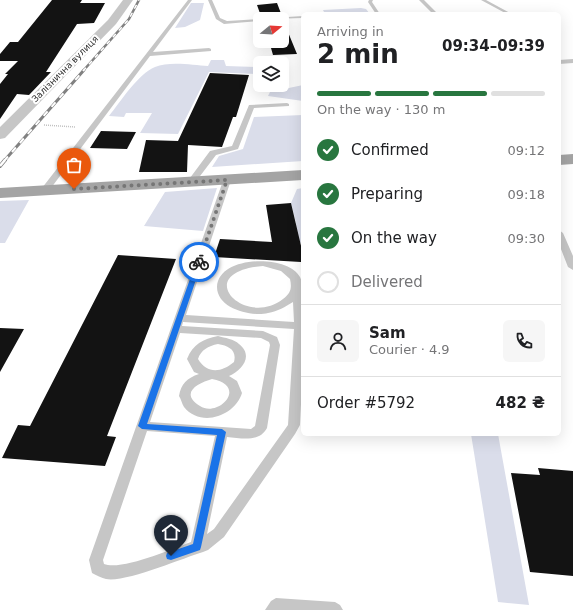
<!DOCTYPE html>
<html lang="en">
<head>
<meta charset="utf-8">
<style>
  body { margin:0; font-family:"DejaVu Sans",sans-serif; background:#f6f6f6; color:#202124; height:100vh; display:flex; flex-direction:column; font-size:15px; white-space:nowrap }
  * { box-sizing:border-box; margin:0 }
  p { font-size:13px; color:#757577 }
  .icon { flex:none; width:22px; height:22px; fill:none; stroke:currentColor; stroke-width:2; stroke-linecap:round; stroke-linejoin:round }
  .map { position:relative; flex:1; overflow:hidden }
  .side { position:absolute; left:301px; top:12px; width:260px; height:424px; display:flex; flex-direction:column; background:#fff; border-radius:6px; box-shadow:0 4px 16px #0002 }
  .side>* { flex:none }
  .needle { width:26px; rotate:72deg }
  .buttons { position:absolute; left:253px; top:12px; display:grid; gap:8px }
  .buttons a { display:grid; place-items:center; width:36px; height:36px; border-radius:6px; background:#fff; box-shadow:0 4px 16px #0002; font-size:20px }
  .pin { position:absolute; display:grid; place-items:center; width:34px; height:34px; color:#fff; margin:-41px -17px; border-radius:50% 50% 50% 0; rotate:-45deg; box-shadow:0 0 4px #0007 }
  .pin .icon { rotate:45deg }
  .courier { position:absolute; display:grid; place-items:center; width:40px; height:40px; margin:-20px; border:3px solid #1a73e8; border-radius:50%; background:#fff; color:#222; box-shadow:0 1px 5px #0007 }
  .summary em { font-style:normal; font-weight:600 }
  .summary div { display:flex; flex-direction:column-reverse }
  .summary { display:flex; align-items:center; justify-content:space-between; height:68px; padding:0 16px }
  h1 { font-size:26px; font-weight:600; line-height:30px }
  .bar { display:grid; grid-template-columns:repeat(4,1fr); gap:6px 4px; align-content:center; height:48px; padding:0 16px }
  .bar i { height:5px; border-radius:3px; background:#e0e0e0 }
  .bar .selected { background:#28763f }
  .bar p { grid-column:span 4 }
  .line { display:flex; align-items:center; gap:10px; padding:0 16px; border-top:1px solid #e0e0e0 }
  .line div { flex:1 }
  .round { display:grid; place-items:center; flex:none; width:42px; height:42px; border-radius:6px; background:#f6f6f6 }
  ol { padding:0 16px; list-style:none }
  li { display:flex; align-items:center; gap:12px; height:44px }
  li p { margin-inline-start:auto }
  li .icon { padding:4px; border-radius:50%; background:#28763f; color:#fff; stroke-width:4 }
  li:last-child { color:#757577 }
  li i { width:22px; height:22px; border:2px solid #e0e0e0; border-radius:50% }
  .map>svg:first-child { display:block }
  .green { fill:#daddea }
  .building { fill:#131313 }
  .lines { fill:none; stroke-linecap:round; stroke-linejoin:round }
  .path { stroke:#c0c0c0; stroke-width:1.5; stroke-dasharray:1 1; stroke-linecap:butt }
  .service { fill:#c6c6c6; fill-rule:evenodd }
  .minor { fill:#c6c6c6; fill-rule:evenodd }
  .primary { fill:#a4a4a4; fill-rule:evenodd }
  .rail-far2-casing { stroke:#818181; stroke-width:2.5 }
  .rail-far1-casing { stroke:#818181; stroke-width:3 }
  .rail-casing { stroke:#818181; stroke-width:4 }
  .rail-far2 { stroke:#fff; stroke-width:1.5; stroke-dasharray:4.5; stroke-linecap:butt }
  .rail-far1 { stroke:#fff; stroke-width:2; stroke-dasharray:6; stroke-linecap:butt }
  .rail { stroke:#fff; stroke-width:2.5; stroke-dasharray:8; stroke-linecap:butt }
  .route { fill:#1a73e8 }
  .done { stroke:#767676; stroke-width:4; stroke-dasharray:0 7.2 }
  .labels { text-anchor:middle; stroke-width:4; stroke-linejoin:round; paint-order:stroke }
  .far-street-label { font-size:9px; fill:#2c2c2c; stroke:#fff }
</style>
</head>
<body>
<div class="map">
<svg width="573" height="610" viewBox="0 0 573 610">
  <rect width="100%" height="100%" fill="#fff"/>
  <path class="green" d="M191 3H204L200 20 185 27 175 28Z
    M361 8 366 9 370 14H325L323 10Z
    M211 60H224L226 66 259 67 256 74 209 72 178 134 140 133 152 113H126L124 117 109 116C121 101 138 74 155 67 169 61 193 65 208 66Z
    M303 85V101L268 96 270 92Z
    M303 115V161L212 167 219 156 243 149 254 117Z
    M217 188 203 231 144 226 165 192Z
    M303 188V244L288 236V224L296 223 291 203 297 189Z
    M29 200 5 243H0V201Z
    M471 434H498L529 605 498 602Z"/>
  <path class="building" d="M52 0H82L80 3H105L94 23 77 24 46 72H51L29 95 17 94 0 119V84L8 74H5L18 61H0V54L10 42H18Z
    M277 3 282 16 262 19 257 5Z
    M282 20H283L297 54 273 55 269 41H282Z
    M210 73 249 75 236 117H233L222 147 188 145 187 172H139L146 140 178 141Z
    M101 131 136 132 127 149 90 148Z
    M291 203 302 250 301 262 214 257 220 239 272 242 266 205Z
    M118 255 176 259 107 436 116 437 105 466 2 458 18 425 30 426Z
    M0 328 24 329 0 372Z
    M538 468 573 471V576L530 572 511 473 540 475Z"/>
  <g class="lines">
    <path class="path" d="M44 125 75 127"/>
    <path class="service" d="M188 0H192L153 52 209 48 211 49V51L150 56 48 192H42V188Z
      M208 0H212L220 18 227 21 260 19H262H260V21L224 24 216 19Z
      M369 0H373L372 2 380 14H376L368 2Z
      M419 0H424L438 14H433Z
      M481 0H486L512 14H507Z
      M303 16V18L270 19 272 18Z
      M573 59V63L559 64V60Z
      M287 103 289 104V106L254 108 238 149 216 155 194 184H188L187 182 210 151 232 146 249 105Z
      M224 178H227L231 180 186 315 294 322 293 302C285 307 278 311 268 313 252 317 217 309 217 287 218 255 288 254 300 277 305 287 303 305 303 316 303 352 302 389 300 425L295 434 224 537 208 550 203 552C183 558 125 583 106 579 102 578 96 575 92 573L89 560ZM263 266 281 271 290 279C292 288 291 293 283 299 244 329 190 272 263 266ZM183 322 294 329 288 425 214 529 207 534 227 437C241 438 259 443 267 428L280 345 277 337 263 331 182 326ZM180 333 261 338 269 342 270 345 255 426 251 429 150 422ZM147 431 215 436 191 542C172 549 121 571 104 564L103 560Z
      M559 230 563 233 573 256V270L568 267 559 244Z
      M218 336C225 338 234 339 239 344 254 356 242 370 229 376L237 381 242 393C235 416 201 428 184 407 182 404 181 399 179 396 181 384 187 378 199 374L194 372 187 359C193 344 203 339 218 336ZM218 344C229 346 237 350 234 362 221 373 207 374 198 359 201 350 208 346 218 344ZM212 379C249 386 218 418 200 406 179 393 198 383 212 379Z
      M276 598 335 602 340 605 343 610H265L271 601Z"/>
    <path class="minor" d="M123 0H133L116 24 5 138 0 139V127L108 20Z"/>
    <path class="primary" d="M573 154V164L559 165V155Z
      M303 170V180L0 198V188Z"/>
    <g class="rail-far2-casing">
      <path id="rail-far2" d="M83 71 129 19 139 0"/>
    </g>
    <g class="rail-far1-casing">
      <path id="rail-far1" d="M4 161 84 70"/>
    </g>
    <g class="rail-casing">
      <path id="rail" d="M0 166 5 160"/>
    </g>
    <use href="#rail-far2" class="rail-far2"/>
    <use href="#rail-far1" class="rail-far1"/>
    <use href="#rail" class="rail"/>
  </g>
  <path class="route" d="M199 260 202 262 147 424 222 429 226 432 201 547 200 550 171 560 167 559 166 556 167 553 193 544 217 435 142 429 138 426 196 262Z"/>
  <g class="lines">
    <path class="done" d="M74 189 227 180 199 262"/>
  </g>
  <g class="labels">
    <g class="far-street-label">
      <text transform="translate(65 69) rotate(-45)" y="3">Залізнична вулиця</text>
    </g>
  </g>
</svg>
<div class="buttons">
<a><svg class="needle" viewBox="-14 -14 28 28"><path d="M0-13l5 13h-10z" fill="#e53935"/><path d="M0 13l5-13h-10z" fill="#757577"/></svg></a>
<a><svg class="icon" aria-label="layers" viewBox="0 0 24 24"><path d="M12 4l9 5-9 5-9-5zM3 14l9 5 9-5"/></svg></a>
</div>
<div class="pin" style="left:74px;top:189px;background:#ea580c"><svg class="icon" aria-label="bag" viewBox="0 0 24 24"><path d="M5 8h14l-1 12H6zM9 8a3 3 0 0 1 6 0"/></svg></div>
<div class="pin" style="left:171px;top:556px;background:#1f2937"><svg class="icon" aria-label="home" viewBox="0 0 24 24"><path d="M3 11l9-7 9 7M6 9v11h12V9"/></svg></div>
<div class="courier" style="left:199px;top:262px"><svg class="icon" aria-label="bike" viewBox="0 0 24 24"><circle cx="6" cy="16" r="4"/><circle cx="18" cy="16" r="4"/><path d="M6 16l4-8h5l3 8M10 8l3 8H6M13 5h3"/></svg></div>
<section class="side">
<div class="summary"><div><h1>2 min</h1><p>Arriving in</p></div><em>09:34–09:39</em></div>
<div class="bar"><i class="selected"></i><i class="selected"></i><i class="selected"></i><i></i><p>On the way · 130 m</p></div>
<ol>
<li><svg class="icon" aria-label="check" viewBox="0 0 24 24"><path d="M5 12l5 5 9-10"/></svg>Confirmed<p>09:12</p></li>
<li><svg class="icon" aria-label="check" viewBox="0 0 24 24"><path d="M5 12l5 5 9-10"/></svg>Preparing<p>09:18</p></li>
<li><svg class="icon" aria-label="check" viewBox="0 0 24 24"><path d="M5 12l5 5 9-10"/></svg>On the way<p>09:30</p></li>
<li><i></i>Delivered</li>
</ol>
<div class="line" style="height:72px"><a class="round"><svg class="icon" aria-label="person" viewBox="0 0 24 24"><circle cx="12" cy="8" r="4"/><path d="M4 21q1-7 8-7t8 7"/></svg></a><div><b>Sam</b><p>Courier · 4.9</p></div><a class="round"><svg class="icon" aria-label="phone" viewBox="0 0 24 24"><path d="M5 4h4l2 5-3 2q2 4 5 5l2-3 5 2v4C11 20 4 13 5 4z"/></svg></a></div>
<div class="line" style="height:52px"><div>Order #5792</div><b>482 ₴</b></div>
</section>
</div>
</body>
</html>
